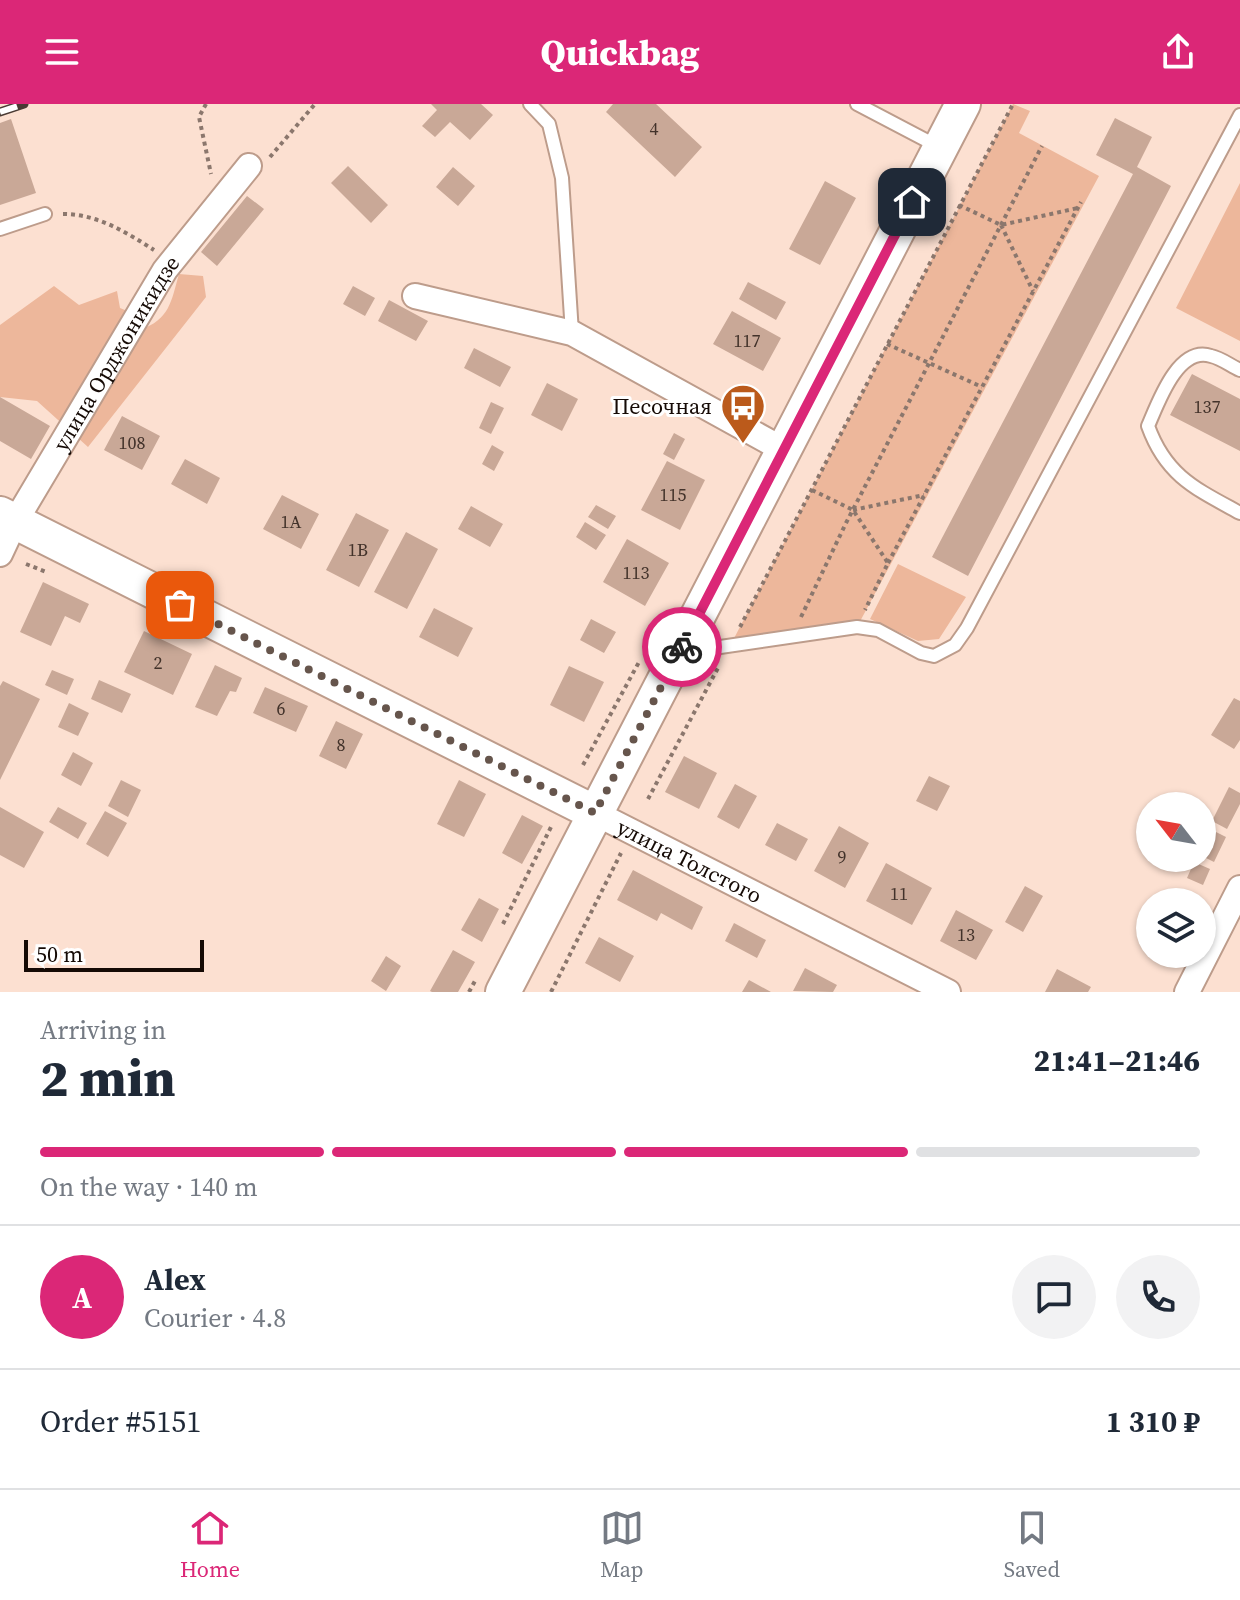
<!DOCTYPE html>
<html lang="en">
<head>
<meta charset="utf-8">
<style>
  body { margin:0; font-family:"Source Serif 4",serif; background:#f2f2f3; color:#1f2937; height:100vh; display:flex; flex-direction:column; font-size:30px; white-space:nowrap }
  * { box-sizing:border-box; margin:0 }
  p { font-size:26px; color:#747a83 }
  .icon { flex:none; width:44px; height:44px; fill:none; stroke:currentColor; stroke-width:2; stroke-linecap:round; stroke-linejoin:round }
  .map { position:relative; height:888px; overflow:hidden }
  .drawer { display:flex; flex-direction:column; background:#fff; flex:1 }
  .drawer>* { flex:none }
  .needle { width:52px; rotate:301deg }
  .controls { position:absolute; left:1136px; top:688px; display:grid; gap:16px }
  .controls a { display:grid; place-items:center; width:80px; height:80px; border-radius:50%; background:#fff; box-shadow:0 2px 6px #0004; font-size:40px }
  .scale { position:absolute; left:24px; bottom:20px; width:180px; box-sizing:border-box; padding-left:8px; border:4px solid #150a05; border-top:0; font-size:22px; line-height:28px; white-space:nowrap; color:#150a05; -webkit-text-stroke:6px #fff; paint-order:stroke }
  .pin { position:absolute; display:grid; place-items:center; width:68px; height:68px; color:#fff; margin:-34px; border-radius:16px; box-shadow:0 4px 12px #0006 }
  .courier { position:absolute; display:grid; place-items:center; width:80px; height:80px; margin:-40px; border:6px solid #db2777; border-radius:50%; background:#fff; color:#222; box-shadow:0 2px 10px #0007 }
  .overview em { font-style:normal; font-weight:800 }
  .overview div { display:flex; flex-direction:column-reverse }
  .overview { display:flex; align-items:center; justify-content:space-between; height:136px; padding:0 40px }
  h1 { font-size:52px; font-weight:800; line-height:60px }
  .bar { display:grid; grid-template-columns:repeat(4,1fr); gap:12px 8px; align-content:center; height:96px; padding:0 40px }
  .bar i { height:10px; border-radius:6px; background:#e0e1e3 }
  .bar .active { background:#db2777 }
  .bar p { grid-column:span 4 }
  .line { display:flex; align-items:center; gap:20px; padding:0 40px; border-top:2px solid #e0e1e3 }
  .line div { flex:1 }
  .round { display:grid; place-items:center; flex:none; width:84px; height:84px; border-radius:42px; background:#f2f2f3 }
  header { display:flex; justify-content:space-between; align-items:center; height:104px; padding:0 40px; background:#db2777; color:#fff; font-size:36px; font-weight:800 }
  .tab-bar { display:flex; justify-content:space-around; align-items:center; height:112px; border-top:2px solid #e0e1e3; background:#fff; font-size:22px; color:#747a83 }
  .tab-bar a { display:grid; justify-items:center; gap:4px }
  .tab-bar .active { color:#db2777 }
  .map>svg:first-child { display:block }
  .green { fill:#edb79b }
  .building { fill:#c9a897 }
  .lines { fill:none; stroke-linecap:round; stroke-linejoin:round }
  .lane-casing { stroke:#bd9c8b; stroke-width:16 }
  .street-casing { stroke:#bd9c8b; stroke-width:28 }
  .secondary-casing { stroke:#bd9c8b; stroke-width:38 }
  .path { stroke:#8b776d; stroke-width:4; stroke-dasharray:4 4; stroke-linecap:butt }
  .lane { stroke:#fff; stroke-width:12 }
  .street { stroke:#fff; stroke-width:24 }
  .secondary { stroke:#fff; stroke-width:34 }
  .rail-casing { stroke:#493a33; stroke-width:9 }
  .rail { stroke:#fff; stroke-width:6; stroke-dasharray:18; stroke-linecap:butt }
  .done { stroke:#66554c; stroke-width:8; stroke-dasharray:0 14.4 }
  .route { stroke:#db2777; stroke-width:10 }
  .labels { text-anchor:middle; stroke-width:6; stroke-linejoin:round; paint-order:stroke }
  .number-label { font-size:18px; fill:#42322a }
  .street-label { font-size:22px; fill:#150a05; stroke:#fff }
  .poi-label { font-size:22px; fill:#150a05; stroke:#fff; text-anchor:end }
</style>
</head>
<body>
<header><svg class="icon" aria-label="menu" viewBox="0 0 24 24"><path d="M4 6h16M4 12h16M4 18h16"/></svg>Quickbag<svg class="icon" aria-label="share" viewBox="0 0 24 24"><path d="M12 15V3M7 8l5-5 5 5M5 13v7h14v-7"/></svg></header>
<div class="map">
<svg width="1240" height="888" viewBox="0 0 1240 888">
  <rect width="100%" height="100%" fill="#fce0d1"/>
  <path class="green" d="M1013 0 1030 7 1019 29 1099 72 857 523 730 542Z
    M1240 79V237L1176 204Z
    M179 170 203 172 206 193 88 343 37 297 0 293V221L54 182 79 201 117 187 120 204 137 211 140 226C170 215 171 198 179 170Z
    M898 460 966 493 939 535 918 537 870 515Z"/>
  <path class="building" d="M431 0H481L493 11 470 36 450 18 435 33 422 22 437 6Z
    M613 0H656L702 43 675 73 606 8Z
    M1115 14 1152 33 1137 63 1171 82 968 472 932 453 1133 70 1096 51Z
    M11 15 36 89 0 101V19Z
    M348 62 388 101 371 119 331 79Z
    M453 63 475 82 458 102 436 83Z
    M825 77 856 94 820 161 789 145Z
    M247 92 264 105 217 162 201 148Z
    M748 178 786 198 776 216 739 195Z
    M353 182 375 194 365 212 343 200Z
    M389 196 428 217 416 237 378 217Z
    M732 207 781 234 763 267 713 240Z
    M474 244 511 263 500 283 464 264Z
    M1192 270 1240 295V347L1170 311Z
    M547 279 578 295 562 327 531 311Z
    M0 293 50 322 31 355 0 337Z
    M491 298 504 304 491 330 479 324Z
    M122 312 160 332 142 366 104 346Z
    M674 329 685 335 674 356 663 350Z
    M492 341 504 348 494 367 482 360Z
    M185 355 220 374 207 400 171 380Z
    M667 357 705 376 680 426 641 406Z
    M282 391 319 410 301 445 263 425Z
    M596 401 616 412 608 425 588 413Z
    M471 402 503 420 490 443 458 425Z
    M356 409 389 426 359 483 326 466Z
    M585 418 606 431 596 446 576 433Z
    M406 428 438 445 407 505 374 488Z
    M627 435 669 459 645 502 603 478Z
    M43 478 89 500 80 519 65 512 51 542 20 528Z
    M434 504 473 524 458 553 419 533Z
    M591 515 616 528 604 549 580 536Z
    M144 527 192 550 173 591 124 568Z
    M215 561 242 574 236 588 230 587 217 612 195 603Z
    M569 562 604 578 584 618 550 601Z
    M52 566 74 575 67 591 45 581Z
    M99 576 131 590 122 609 91 595Z
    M3 577 40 595 0 676V582Z
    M265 583 308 602 296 628 253 609Z
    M1234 594 1240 597V636L1234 645 1211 631Z
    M69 599 89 609 78 632 58 623Z
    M336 617 363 630 346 665 319 652Z
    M73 648 93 659 81 682 61 671Z
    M684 652 717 669 699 705 665 688Z
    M929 672 950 682 937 707 916 697Z
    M121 676 141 686 128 713 108 702Z
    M459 676 486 690 464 733 437 720Z
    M735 680 757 692 739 725 717 713Z
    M1229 683 1240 689V700L1227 725 1212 717Z
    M0 703 44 728 24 764 0 751Z
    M58 703 87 719 78 735 49 718Z
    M105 707 127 719 108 753 86 740Z
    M522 711 543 722 522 760 502 749Z
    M777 719 808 735 796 757 765 741Z
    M1202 721 1226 733 1214 758 1202 752Z
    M839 722 869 739 845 784 814 767Z
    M1194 758 1210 765 1203 781 1187 774Z
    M886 759 932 784 912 821 866 797Z
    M633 766 703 803 692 826 661 809 657 817 617 796Z
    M1025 782 1043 792 1023 828 1005 818Z
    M479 794 499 805 482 838 461 826Z
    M956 806 993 826 976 856 940 837Z
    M734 819 766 836 757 854 725 837Z
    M599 833 634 852 620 878 585 859Z
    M453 846 475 858 458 888H432L430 887Z
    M386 852 401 862 386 887 371 877Z
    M805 864 837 881 833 888 793 887Z
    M1057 865 1091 883 1088 888H1045Z
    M749 876 771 888H742Z"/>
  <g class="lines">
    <g class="lane-casing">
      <path id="lane" d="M530 0 549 20 562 74 572 229
        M857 0 939 43
        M0 125 45 110
        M1240 266C1231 262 1221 254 1211 252 1178 241 1158 299 1148 322 1166 372 1196 385 1240 409
        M686 548 857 523 878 526 921 549 934 552 955 541 967 524 1240 11"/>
    </g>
    <g class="street-casing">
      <g id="street">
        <path d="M415 192 572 229 784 346"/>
        <path id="s1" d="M0 450 15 418 165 166 249 62"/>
        <path id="s2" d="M595 709 948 888"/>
        <path d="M1187 888 1240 784"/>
      </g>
    </g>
    <g class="secondary-casing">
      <path id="secondary" d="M0 410 595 709
        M503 888 963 0"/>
    </g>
    <path class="path" d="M206 0 199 13 211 70
      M270 53 315 0
      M959 101 1001 121 1078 104
      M63 110C97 110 126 128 154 146
      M1001 121 1033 187
      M887 240 982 283
      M812 386 853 406 888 459 865 506
      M853 406 924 391
      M888 459 1081 98
      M26 460 46 468
      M801 513 846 419 1042 42
      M740 523 1013 0
      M583 661 639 558
      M648 695 719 562
      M503 820 552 721
      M469 888 476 875
      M551 888 621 749"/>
    <use href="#lane" class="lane"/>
    <use href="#street" class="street"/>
    <use href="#secondary" class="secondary"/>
    <g class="rail-casing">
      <path id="rail" d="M0 8 24 0"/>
    </g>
    <use href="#rail" class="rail"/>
  </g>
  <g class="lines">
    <path class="done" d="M180 501 595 709 682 543"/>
    <path class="route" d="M682 543 912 98"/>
  </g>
  <defs>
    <g id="bus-pin" transform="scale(2.3)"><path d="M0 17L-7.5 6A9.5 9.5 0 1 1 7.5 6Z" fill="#bb5a1b" stroke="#fff"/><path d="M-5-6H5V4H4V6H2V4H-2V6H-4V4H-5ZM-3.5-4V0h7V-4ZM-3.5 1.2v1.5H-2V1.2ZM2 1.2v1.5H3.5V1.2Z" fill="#fff"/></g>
  </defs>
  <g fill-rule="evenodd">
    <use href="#bus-pin" x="743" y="302"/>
  </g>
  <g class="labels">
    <g class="number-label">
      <text x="654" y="31">4</text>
      <text x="747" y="243">117</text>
      <text x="1207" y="309">137</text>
      <text x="132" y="345">108</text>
      <text x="673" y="397">115</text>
      <text x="291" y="424">1А</text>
      <text x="358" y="452">1В</text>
      <text x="636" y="475">113</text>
      <text x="158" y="565">2</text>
      <text x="281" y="611">6</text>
      <text x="341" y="647">8</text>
      <text x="842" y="759">9</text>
      <text x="899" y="796">11</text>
      <text x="966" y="837">13</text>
    </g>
    <g class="street-label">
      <text dy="8" stroke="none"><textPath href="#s1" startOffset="232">улица Орджоникидзе</textPath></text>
      <text dy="8" stroke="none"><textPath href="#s2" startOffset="106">улица Толстого</textPath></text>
    </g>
    <g class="poi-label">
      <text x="712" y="310">Песочная</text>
    </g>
  </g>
</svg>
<div class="controls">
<a><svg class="needle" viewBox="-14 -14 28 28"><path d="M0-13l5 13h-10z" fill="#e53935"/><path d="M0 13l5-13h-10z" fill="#747a83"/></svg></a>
<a><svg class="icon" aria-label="layers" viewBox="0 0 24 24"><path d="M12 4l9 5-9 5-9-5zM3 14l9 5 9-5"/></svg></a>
</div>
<div class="scale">50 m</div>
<div class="pin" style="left:180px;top:501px;background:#ea580c"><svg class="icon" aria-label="bag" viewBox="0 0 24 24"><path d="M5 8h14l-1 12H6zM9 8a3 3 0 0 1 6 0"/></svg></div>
<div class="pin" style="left:912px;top:98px;background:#1f2937"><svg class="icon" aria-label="home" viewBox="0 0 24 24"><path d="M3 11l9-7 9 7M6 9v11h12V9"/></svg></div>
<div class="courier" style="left:682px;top:543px"><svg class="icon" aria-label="bike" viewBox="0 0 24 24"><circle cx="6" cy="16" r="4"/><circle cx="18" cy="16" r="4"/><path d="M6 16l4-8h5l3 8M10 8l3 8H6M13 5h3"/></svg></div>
</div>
<section class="drawer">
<div class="overview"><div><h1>2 min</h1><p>Arriving in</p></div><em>21:41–21:46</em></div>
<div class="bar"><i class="active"></i><i class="active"></i><i class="active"></i><i></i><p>On the way · 140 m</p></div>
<div class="line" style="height:144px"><b class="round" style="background:#db2777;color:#fff">A</b><div><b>Alex</b><p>Courier · 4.8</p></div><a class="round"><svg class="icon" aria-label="chat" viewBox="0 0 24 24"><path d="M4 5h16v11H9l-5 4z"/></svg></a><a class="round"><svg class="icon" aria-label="phone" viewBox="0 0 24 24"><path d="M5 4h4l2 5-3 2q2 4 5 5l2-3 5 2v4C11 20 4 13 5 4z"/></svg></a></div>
<div class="line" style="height:104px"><div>Order #5151</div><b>1 310 ₽</b></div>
</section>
<nav class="tab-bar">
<a class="active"><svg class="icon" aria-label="home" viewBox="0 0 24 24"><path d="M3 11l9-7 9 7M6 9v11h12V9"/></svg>Home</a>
<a><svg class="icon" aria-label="map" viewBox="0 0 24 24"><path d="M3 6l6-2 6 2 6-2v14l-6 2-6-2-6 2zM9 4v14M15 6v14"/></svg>Map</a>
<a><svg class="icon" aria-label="saved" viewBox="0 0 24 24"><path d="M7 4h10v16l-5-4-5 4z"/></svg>Saved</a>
</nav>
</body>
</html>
